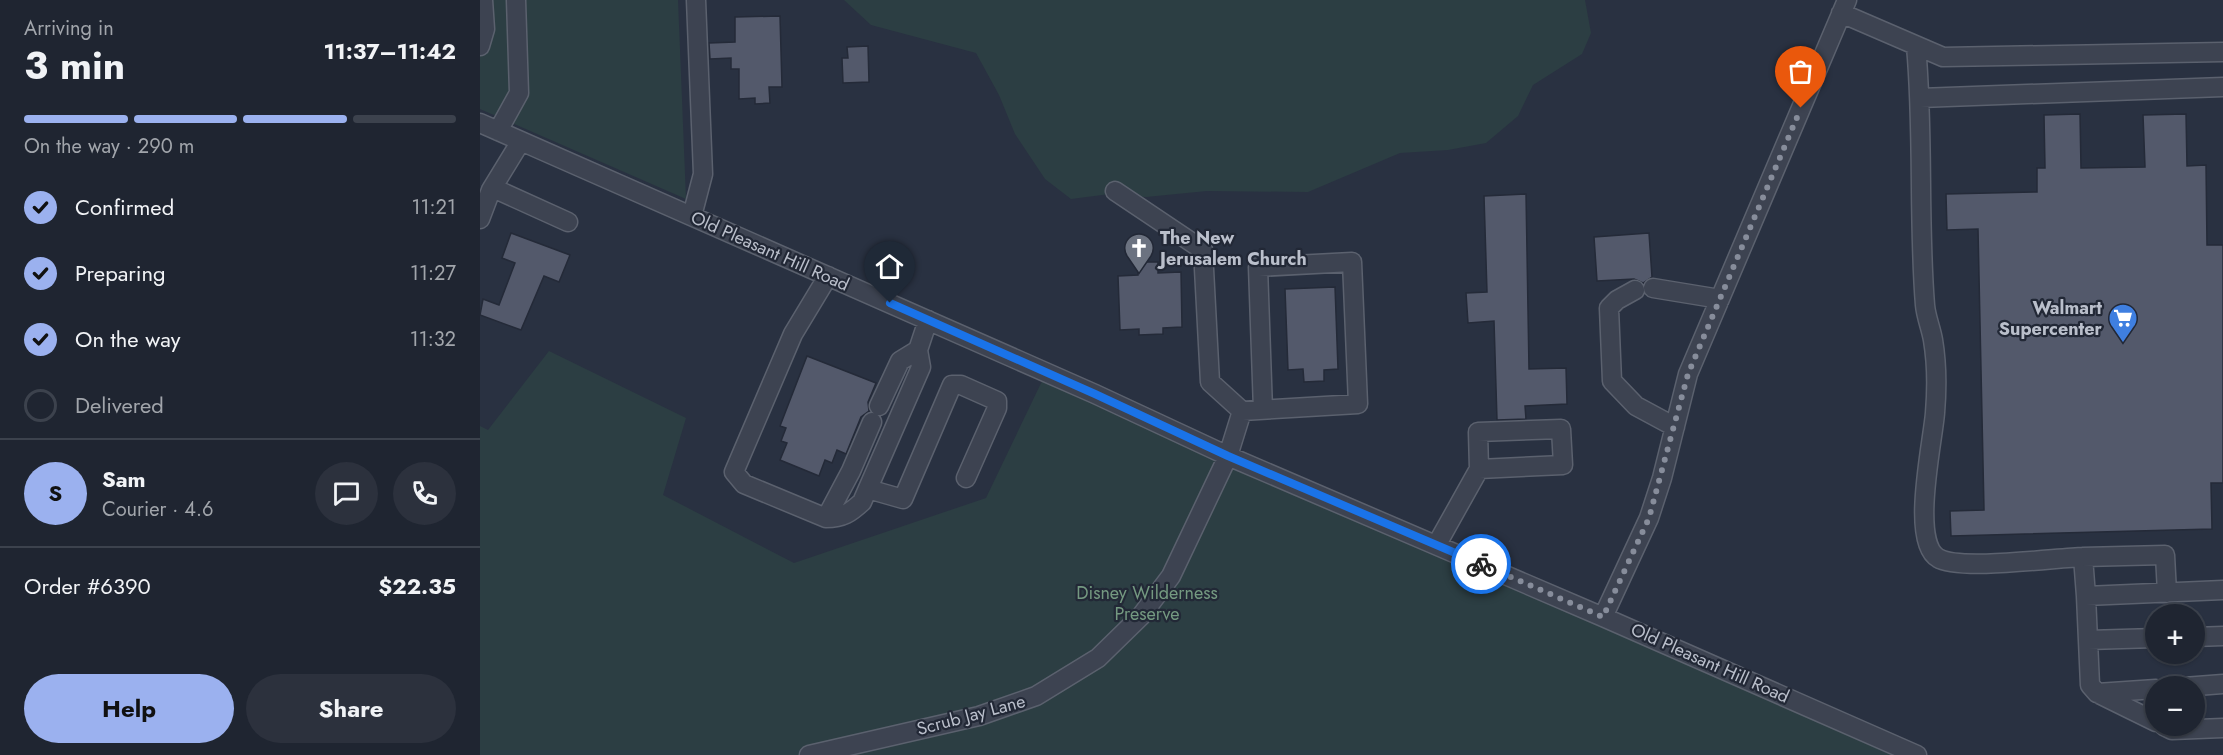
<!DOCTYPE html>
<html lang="en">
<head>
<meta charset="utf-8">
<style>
  body { margin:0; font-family:Jost,sans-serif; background:#2c313d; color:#f1f3f6; height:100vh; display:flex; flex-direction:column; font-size:22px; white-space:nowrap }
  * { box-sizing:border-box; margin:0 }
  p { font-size:20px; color:#a1a5ab }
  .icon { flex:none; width:33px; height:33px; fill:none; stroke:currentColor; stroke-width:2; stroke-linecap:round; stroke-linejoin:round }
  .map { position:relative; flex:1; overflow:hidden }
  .drawer { display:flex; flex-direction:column; background:#1f2531; width:480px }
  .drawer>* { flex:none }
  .tools { position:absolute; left:1665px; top:604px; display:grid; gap:12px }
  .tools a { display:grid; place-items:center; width:60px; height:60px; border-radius:50%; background:#1f2531; box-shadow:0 2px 4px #0004,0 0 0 2px #3c424d; font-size:30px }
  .pin { position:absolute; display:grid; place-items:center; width:51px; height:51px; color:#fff; margin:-62px -26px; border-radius:50% 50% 50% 0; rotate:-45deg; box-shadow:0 0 6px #0007 }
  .pin .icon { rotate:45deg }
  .courier { position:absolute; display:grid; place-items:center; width:60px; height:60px; margin:-30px; border:4px solid #1a73e8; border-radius:50%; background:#fff; color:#222; box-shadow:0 2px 8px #0007 }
  .summary em { font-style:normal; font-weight:700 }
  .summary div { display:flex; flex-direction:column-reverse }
  .summary { display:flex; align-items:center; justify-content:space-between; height:102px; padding:0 24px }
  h1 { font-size:39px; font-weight:700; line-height:45px }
  .bar { display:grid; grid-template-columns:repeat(4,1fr); gap:9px 6px; align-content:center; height:72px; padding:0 24px }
  .bar i { height:8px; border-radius:4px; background:#3c424d }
  .bar .current { background:#9bb1ef }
  .bar p { grid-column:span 4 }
  .line { display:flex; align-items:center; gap:15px; padding:0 24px; border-top:2px solid #3c424d }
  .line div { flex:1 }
  .round { display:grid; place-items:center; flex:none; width:63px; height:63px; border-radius:32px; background:#2c313d }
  ol { padding:0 24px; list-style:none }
  li { display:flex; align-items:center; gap:18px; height:66px }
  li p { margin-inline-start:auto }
  li .icon { padding:6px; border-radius:50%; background:#9bb1ef; color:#111; stroke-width:4 }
  li:last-child { color:#a1a5ab }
  li i { width:33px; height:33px; border:3px solid #3c424d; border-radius:50% }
  .primary-button { display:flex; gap:12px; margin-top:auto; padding:12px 24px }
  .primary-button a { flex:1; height:69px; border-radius:36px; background:#9bb1ef; color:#111; font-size:24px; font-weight:700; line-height:69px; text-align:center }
  .primary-button a+a { background:#2c313d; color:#f1f3f6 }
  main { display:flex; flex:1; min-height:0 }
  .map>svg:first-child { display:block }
  .green { fill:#2c3e43 }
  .building { fill:#53596b; stroke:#242a38; stroke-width:1.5 }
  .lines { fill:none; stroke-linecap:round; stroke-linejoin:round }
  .minor-casing { stroke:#5b616e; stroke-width:21 }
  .minor { stroke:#3d4351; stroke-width:18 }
  .done { stroke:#878d9b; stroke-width:6; stroke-dasharray:0 10.8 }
  .route { stroke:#1a73e8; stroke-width:8 }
  .labels { text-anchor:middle; stroke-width:4.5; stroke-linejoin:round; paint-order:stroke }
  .poi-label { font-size:18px; font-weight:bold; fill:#babfcb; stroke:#222836; text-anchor:start }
  .street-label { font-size:18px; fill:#babfcb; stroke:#222836 }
  .park-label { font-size:18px; fill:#749981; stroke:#222836 }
</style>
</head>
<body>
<main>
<section class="drawer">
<div class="summary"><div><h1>3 min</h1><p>Arriving in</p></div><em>11:37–11:42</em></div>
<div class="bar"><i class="current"></i><i class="current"></i><i class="current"></i><i></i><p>On the way · 290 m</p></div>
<ol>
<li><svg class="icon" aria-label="check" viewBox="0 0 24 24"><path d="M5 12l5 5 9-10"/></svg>Confirmed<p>11:21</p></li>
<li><svg class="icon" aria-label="check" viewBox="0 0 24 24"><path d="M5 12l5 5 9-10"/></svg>Preparing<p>11:27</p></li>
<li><svg class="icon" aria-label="check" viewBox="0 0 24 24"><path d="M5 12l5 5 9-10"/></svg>On the way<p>11:32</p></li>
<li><i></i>Delivered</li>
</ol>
<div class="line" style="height:108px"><b class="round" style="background:#9bb1ef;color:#111">S</b><div><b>Sam</b><p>Courier · 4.6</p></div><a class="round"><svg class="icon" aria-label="chat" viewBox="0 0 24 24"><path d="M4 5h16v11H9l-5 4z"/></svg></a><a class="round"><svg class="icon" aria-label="phone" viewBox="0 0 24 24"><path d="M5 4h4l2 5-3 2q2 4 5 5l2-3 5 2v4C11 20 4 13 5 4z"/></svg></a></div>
<div class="line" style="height:78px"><div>Order #6390</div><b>$22.35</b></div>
<div class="primary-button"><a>Help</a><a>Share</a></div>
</section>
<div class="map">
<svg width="1743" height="755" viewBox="0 0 1743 755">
  <rect width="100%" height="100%" fill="#293141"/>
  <path class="green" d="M0 0H198L206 199 0 109Z
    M364 0H1105L1111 33 1102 54 1053 85 1038 116 1006 143 968 150 920 153 828 192 727 191 666 197 630 194 591 199 565 179 535 134 519 95 496 53 391 25Z
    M69 351 206 418 183 495 314 563 506 498 563 379 1418 755H0V426L8 430Z"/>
  <path class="building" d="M300 16 302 87H289L290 103 275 104V98L259 99V69H251V58L230 59 229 43 255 42V17Z
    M388 46 389 82 363 83 362 58H368L367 47Z
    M1600 114 1601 168 1665 167 1663 115 1706 114 1707 166 1726 165 1727 245H1743V483H1731L1732 529 1471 536 1470 511 1504 510 1498 229 1467 230 1466 194 1557 192V168H1565L1564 115Z
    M1046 194 1049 369 1086 368 1087 404 1045 406 1046 419 1017 420 1014 321 988 323 986 293 1007 292 1004 196Z
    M31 233 90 255 79 282 64 276 41 330 0 315 3 299 19 305 35 263 22 258Z
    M1169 233 1172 277 1163 283 1154 279 1117 281 1114 237Z
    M658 262H678V273L701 272 702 327 683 328V334L659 335V329L640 330 638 276 658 275Z
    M855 287 858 369 844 370V381L824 382 823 369 808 370 805 289Z
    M327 356 396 383 388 402 389 411 381 417 366 454 357 450 352 463 345 460 339 476 300 460 307 443 301 441 306 428 300 426Z"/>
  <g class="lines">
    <g class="minor-casing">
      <path id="minor" d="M1361 13 1463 57 1743 52
        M0 46 5 29 3 0
        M1436 46C1444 132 1438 219 1445 305 1446 317 1451 328 1453 340 1457 364 1457 389 1455 413 1453 441 1430 542 1458 558 1479 571 1574 558 1603 557
        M1440 98 1743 87
        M0 123 615 394 748 456 1123 617 1437 755
        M18 131 39 93 36 0
        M13 188 88 222
        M635 191 723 250 730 382 762 411
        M212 216 223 174 216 0
        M0 219 11 190 41 141
        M348 276 313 334 254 472 264 484 346 518C363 518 370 513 382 502L441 367 438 350 448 320
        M1173 288 1240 299
        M1155 290 1137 300 1129 308 1132 381 1156 406 1195 427
        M399 406 420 361 438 350
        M388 489 423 499 472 385H481L517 401V408L486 478
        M346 518 371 471 392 422
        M957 544 999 469 998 432 1081 429 1083 465 999 469
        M1606 596 1603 557 1685 555 1687 593
        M1123 617 1169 518 1182 478 1208 374 1367 0
        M1714 637 1743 636
        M1608 640 1676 638
        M1704 687 1743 684
        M1617 693 1676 689
        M1676 722 1617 693 1610 685 1606 596 1743 590
        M1684 726 1692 730 1743 728
        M329 755 499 716 556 696 618 658 661 616 691 576 748 456 762 411 878 404 872 262 778 267 783 410"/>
    </g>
    <use href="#minor" class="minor"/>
  </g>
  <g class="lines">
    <path class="done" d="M1001 564 1123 617 1169 518 1208 374 1321 108"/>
    <path class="route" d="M410 303 615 394 748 456 1001 564"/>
  </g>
  <defs>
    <g id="church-pin" transform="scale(1.5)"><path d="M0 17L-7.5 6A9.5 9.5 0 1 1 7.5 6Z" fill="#6b7280" stroke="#222836"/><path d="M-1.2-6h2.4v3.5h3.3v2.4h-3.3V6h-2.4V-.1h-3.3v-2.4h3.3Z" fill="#fff"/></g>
    <g id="supermarket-pin" transform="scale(1.5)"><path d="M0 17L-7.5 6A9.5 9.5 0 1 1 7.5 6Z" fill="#3f7fe0" stroke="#222836"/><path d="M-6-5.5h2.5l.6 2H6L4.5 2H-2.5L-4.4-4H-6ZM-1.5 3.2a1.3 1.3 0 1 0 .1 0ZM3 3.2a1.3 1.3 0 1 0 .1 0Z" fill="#fff"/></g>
  </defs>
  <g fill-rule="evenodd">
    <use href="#church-pin" x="659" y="248"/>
    <use href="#supermarket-pin" x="1643" y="318"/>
  </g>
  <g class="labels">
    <g class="poi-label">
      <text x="680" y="244">The New<tspan x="680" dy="21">Jerusalem Church</tspan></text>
      <text x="1622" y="314" text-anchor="end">Walmart<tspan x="1622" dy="21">Supercenter</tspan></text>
    </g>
    <g class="street-label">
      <text transform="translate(290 251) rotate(24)" y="6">Old Pleasant Hill Road</text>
      <text transform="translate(1230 663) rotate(24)" y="6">Old Pleasant Hill Road</text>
      <text transform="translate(491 715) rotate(-15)" y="6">Scrub Jay Lane</text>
    </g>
    <g class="park-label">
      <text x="667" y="599">Disney Wilderness<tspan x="667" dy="21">Preserve</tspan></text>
    </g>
  </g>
</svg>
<div class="tools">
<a>+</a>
<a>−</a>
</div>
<div class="pin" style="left:1321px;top:108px;background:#ea580c"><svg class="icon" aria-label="bag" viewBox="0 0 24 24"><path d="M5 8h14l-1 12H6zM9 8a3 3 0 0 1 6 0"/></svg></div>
<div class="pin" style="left:410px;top:303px;background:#1f2937"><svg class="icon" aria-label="home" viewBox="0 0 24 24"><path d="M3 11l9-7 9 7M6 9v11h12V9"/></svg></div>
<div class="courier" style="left:1001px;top:564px"><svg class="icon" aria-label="bike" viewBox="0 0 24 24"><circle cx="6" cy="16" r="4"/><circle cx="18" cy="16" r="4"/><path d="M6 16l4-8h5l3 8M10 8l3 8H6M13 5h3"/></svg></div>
</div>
</main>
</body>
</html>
